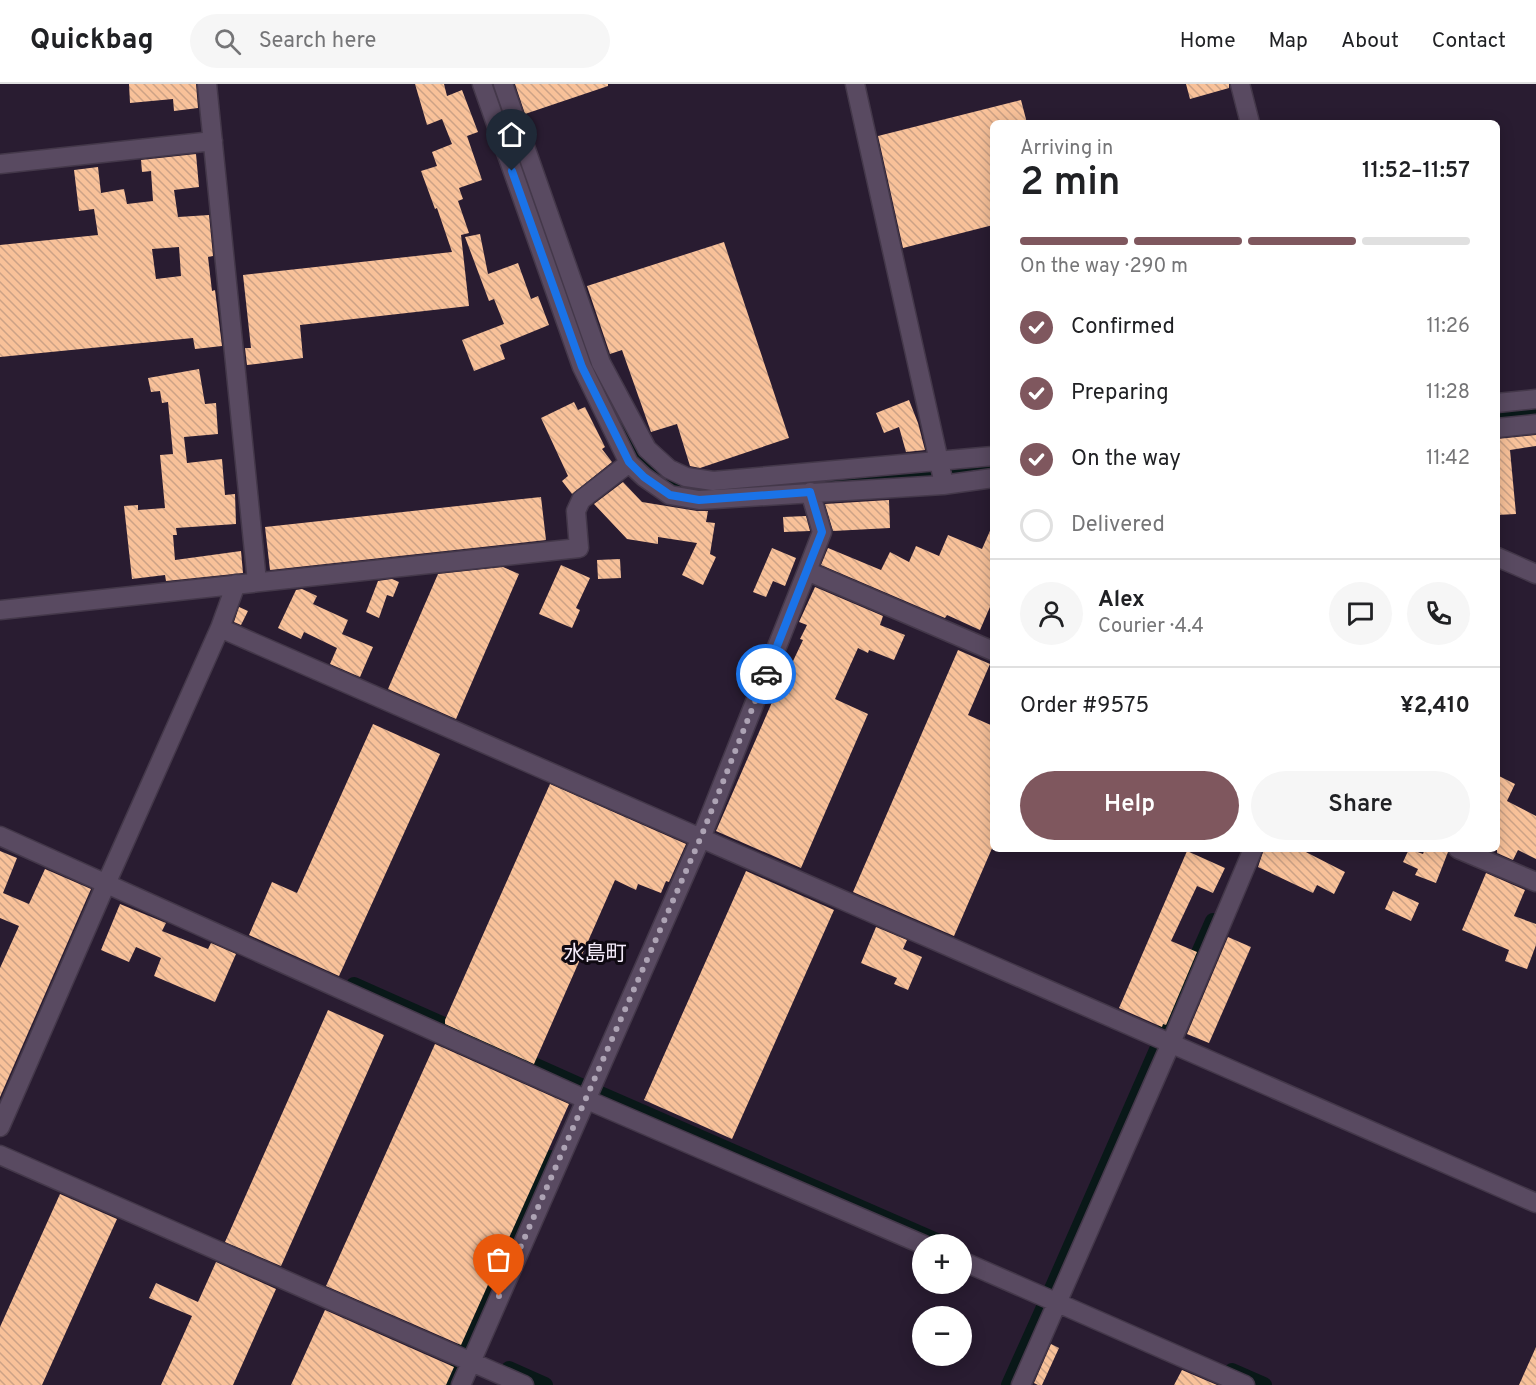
<!DOCTYPE html>
<html lang="en">
<head>
<meta charset="utf-8">
<style>
  body { margin:0; font-family:Overpass,"Noto Sans JP",sans-serif; background:#f6f6f6; color:#202124; height:100vh; display:flex; flex-direction:column; font-size:22px; white-space:nowrap }
  * { box-sizing:border-box; margin:0 }
  p { font-size:20px; color:#757577 }
  .icon { flex:none; width:33px; height:33px; fill:none; stroke:currentColor; stroke-width:2; stroke-linecap:round; stroke-linejoin:round }
  .map { position:relative; flex:1; overflow:hidden }
  .drawer { position:absolute; left:990px; top:36px; width:510px; height:732px; display:flex; flex-direction:column; background:#fff; border-radius:9px; box-shadow:0 3px 15px #0003 }
  .drawer>* { flex:none }
  .controls { position:absolute; left:912px; top:1150px; display:grid; gap:12px }
  .controls a { display:grid; place-items:center; width:60px; height:60px; border-radius:50%; background:#fff; box-shadow:0 3px 15px #0003; font-size:30px }
  .pin { position:absolute; display:grid; place-items:center; width:51px; height:51px; color:#fff; margin:-62px -26px; border-radius:50% 50% 50% 0; rotate:-45deg; box-shadow:0 0 6px #0007 }
  .pin .icon { rotate:45deg }
  .courier { position:absolute; display:grid; place-items:center; width:60px; height:60px; margin:-30px; border:4px solid #1a73e8; border-radius:50%; background:#fff; color:#222; box-shadow:0 2px 8px #0007 }
  .head em { font-style:normal; font-weight:600 }
  .head div { display:flex; flex-direction:column-reverse }
  .head { display:flex; align-items:center; justify-content:space-between; height:102px; padding:0 30px }
  h1 { font-size:39px; font-weight:600; line-height:45px }
  .bar { display:grid; grid-template-columns:repeat(4,1fr); gap:9px 6px; align-content:center; height:72px; padding:0 30px }
  .bar i { height:8px; border-radius:4px; background:#e0e0e0 }
  .bar .current { background:#7f575e }
  .bar p { grid-column:span 4 }
  .line { display:flex; align-items:center; gap:15px; padding:0 30px; border-top:2px solid #e0e0e0 }
  .line div { flex:1 }
  .round { display:grid; place-items:center; flex:none; width:63px; height:63px; border-radius:32px; background:#f6f6f6 }
  ol { padding:0 30px; list-style:none }
  li { display:flex; align-items:center; gap:18px; height:66px }
  li p { margin-inline-start:auto }
  li .icon { padding:6px; border-radius:50%; background:#7f575e; color:#fff; stroke-width:4 }
  li:last-child { color:#757577 }
  li i { width:33px; height:33px; border:3px solid #e0e0e0; border-radius:50% }
  .cta { display:flex; gap:12px; margin-top:auto; padding:12px 30px }
  .cta a { flex:1; height:69px; border-radius:36px; background:#7f575e; color:#fff; font-size:24px; font-weight:600; line-height:69px; text-align:center }
  .cta a+a { background:#f6f6f6; color:#202124 }
  header { display:flex; align-items:center; gap:36px; box-sizing:border-box; height:84px; padding:0 30px; background:#fff; border-bottom:2px solid #e0e0e0 }
  header strong { font-size:28px }
  nav { display:flex; gap:33px; margin-inline-start:auto; font-size:21px }
  .search { width:420px; height:54px; background:#f6f6f6; display:flex; align-items:center; gap:15px; box-sizing:border-box; padding:0 21px; border-radius:33px; color:#757577; font-size:22px }
  .map>svg:first-child { display:block }
  .lines { fill:none; stroke-linecap:round; stroke-linejoin:round }
  .canal { stroke:#091818; stroke-width:16 }
  .building { fill:url(#building-back-hatch); fill-rule:evenodd }
  .minor-casing { stroke:#44384a; stroke-width:21 }
  .minor { stroke:#594a61; stroke-width:18 }
  .done { stroke:#ada3b4; stroke-width:6; stroke-dasharray:0 10.8 }
  .route { stroke:#1a73e8; stroke-width:8 }
  .labels { text-anchor:middle; stroke-width:6; stroke-linejoin:round; paint-order:stroke }
  .quarter-label { font-size:21px; fill:#f4ebfa; stroke:#0f0912 }
</style>
</head>
<body>
<header>
<strong>Quickbag</strong>
<div class="search"><svg class="icon" aria-label="search" viewBox="0 0 24 24"><circle cx="10" cy="10" r="6"/><path d="M15 15l6 6"/></svg>Search here</div>
<nav><a>Home</a><a>Map</a><a>About</a><a>Contact</a></nav>
</header>
<div class="map">
<svg width="1536" height="1301" viewBox="0 0 1536 1301">
  <defs>
    <pattern id="building-back-hatch" width="6" height="6" patternUnits="userSpaceOnUse" patternTransform="scale(1.5)"><rect width="6" height="6" fill="#f8c199"/><path d="M-1 5l2 2M0 0l6 6M5-1l2 2" fill="none" stroke="#cca286"/></pattern>
  </defs>
  <rect width="100%" height="100%" fill="#291c31"/>
  <g class="lines">
    <path class="canal" d="M607 315C632 361 645 402 704 408
      M1497 333 1536 329
      M792 402 993 383
      M354 901 583 1003
      M1166 944 1213 837
      M598 1009 946 1161
      M1052 1205 1160 959
      M465 1265 551 1074
      M509 1285 545 1301
      M1232 1287 1264 1301
      M450 1301 460 1279
      M1009 1301 1045 1221"/>
  </g>
  <path class="building" d="M129 0H196L198 24 174 27 173 15 130 19Z
    M415 0H444L447 12 462 6 478 48 467 52 482 96 459 104 463 115 458 117 469 149 461 151 469 222 300 241 303 274 247 281 245 264H251L243 191 452 168 437 124 435 125 421 87 437 82 432 68 452 60 442 35 427 41Z
    M515 0H608V2L525 30Z
    M1186 0H1229V4L1190 15Z
    M1021 16 1027 39H993V141L903 164 878 52Z
    M196 70 199 103 174 106 178 133 209 131 213 172 208 173 212 207 215 206 222 262 195 265 193 254 0 273V161L98 151 94 125 79 127 74 86 98 83 101 109 124 105 127 120 153 117 151 87 142 88 141 76ZM179 163 181 192 156 195 152 165Z
    M480 150 488 190 518 179 531 215 538 212 549 241 500 261 505 275 474 287 462 256 504 240 494 215 489 217 465 153Z
    M724 158 789 354 700 384 690 382 677 340 651 348 622 266 610 270 587 202Z
    M199 285 205 320 216 319 218 350 184 353 187 379 222 375 225 411 235 410 236 440 176 444 177 451H173L175 476 241 467 243 489 166 497 165 491 132 495 124 422 138 421V426L165 424 160 371 173 370 168 318 162 319 160 307 151 308 148 294Z
    M909 316 918 339 925 366 906 368 899 343 884 349 876 329Z
    M574 318 578 326 585 323 605 363 602 365 612 378 572 410 562 397 568 392 541 334Z
    M1536 351V362L1510 366 1516 430 1497 431V355Z
    M623 398 642 418 697 427H708L706 438 715 439 710 470 716 473 703 501 682 491 697 459 658 453V460L627 455 594 420Z
    M541 413 546 456 270 486 265 443Z
    M889 416 890 444 833 447 825 420Z
    M806 432 810 447 784 448 783 433Z
    M993 440V516L980 546 947 531 945 534 821 481 828 464 881 486 890 468 909 478 916 462 939 472 948 451 982 465Z
    M772 464 796 474 785 502 773 497 766 513 753 508Z
    M620 475 621 494 598 495 597 476Z
    M561 481 590 494 576 524 580 526 572 544 539 530Z
    M503 483 519 490 456 635 388 605 438 490Z
    M392 495 399 498 393 513 387 511 379 534 366 528 378 497Z
    M815 503 883 532 880 541 905 551 894 576 869 566 868 569 858 564 835 615 868 630 801 784 716 747 783 593 785 594 803 556 800 555 807 541 799 538Z
    M302 505 317 512 313 520 348 536 342 550 373 563 360 593 330 580 337 564 304 548 301 555 278 544 296 506Z
    M239 523 248 527 241 541 234 538Z
    M958 566 990 580 968 631 993 642V762L954 852 853 808Z
    M373 640 440 670 339 892 249 851 272 798 297 809Z
    M1497 691 1515 700 1507 717 1536 732V775L1518 766 1513 776 1497 769Z
    M550 700 686 760 669 798 666 797 661 809 638 800 636 806 615 796 534 980 445 940V936Z
    M1264 765H1300L1345 788 1334 810 1317 801 1313 809 1258 783Z
    M1409 765 1423 770 1425 765H1441L1448 768 1436 799 1415 791 1418 785 1403 778Z
    M0 767 17 774 3 809 29 820 45 785 91 805 0 1013V884L19 842 0 834Z
    M1187 767 1225 784 1213 809 1197 802 1171 857 1197 868 1166 941 1163 940 1162 943 1119 924Z
    M746 787 834 826 732 1055 644 1016Z
    M1486 789 1525 806 1514 832 1536 840V861L1527 885 1505 877 1509 866 1462 846Z
    M1393 807 1419 819 1411 837 1385 825Z
    M120 820 166 839 162 847 208 865 211 859 236 870 215 918 154 892 161 874 136 863 129 878 101 866Z
    M876 843 907 856 903 865 922 873 908 906 894 900 897 894 861 879Z
    M1228 853 1251 863 1209 959 1187 950Z
    M328 926 384 951 281 1182 225 1158Z
    M435 960 569 1020 461 1261 326 1202Z
    M60 1110 117 1135 42 1301H0V1243Z
    M216 1178 276 1205 233 1301H161L192 1232 149 1214 156 1199 198 1218Z
    M325 1226 454 1283 446 1301H291Z
    M1051 1260 1059 1264 1042 1301H1038L1034 1299Z
    M1536 1263V1301H1519Z
    M1182 1286 1217 1301H1174Z"/>
  <g class="lines">
    <g class="minor-casing">
      <path id="minor" d="M207 0 257 498
        M482 0 582 283 629 379 644 393 670 411 699 416 943 401 993 394
        M503 0 601 279 647 365 669 385 686 393 713 397 993 372
        M855 0 942 391
        M1240 0 1250 39
        M0 80 213 57
        M1497 319 1536 315
        M1497 344 1536 340
        M1497 473 1536 490
        M807 487 993 567
        M0 526 579 464 576 427 581 416 629 379
        M220 544 1536 1119
        M0 752 585 1015 924 1161
        M1458 765 1536 798
        M0 1043 106 800 220 544 236 500
        M0 1071 524 1301
        M962 1177 1245 1301
        M461 1301 701 754 807 487 822 448 810 408
        M1021 1301 1171 959 1253 765"/>
    </g>
    <use href="#minor" class="minor"/>
  </g>
  <g class="lines">
    <path class="done" d="M499 1212 701 753 766 590"/>
    <path class="route" d="M512 87 582 283 629 378 644 393 670 411 699 416 810 408 822 448 766 590"/>
  </g>
  <g class="labels">
    <g class="quarter-label">
      <text x="595" y="876">水島町</text>
    </g>
  </g>
</svg>
<div class="controls">
<a>+</a>
<a>−</a>
</div>
<div class="pin" style="left:499px;top:1212px;background:#ea580c"><svg class="icon" aria-label="bag" viewBox="0 0 24 24"><path d="M5 8h14l-1 12H6zM9 8a3 3 0 0 1 6 0"/></svg></div>
<div class="pin" style="left:512px;top:87px;background:#1f2937"><svg class="icon" aria-label="home" viewBox="0 0 24 24"><path d="M3 11l9-7 9 7M6 9v11h12V9"/></svg></div>
<div class="courier" style="left:766px;top:590px"><svg class="icon" aria-label="car" viewBox="0 0 24 24"><path d="M5 17H2v-5l4-1 3-4h7l3 4 3 1v5h-3M9 17h6M6 11h13"/><circle cx="7" cy="17" r="2"/><circle cx="17" cy="17" r="2"/></svg></div>
<section class="drawer">
<div class="head"><div><h1>2 min</h1><p>Arriving in</p></div><em>11:52–11:57</em></div>
<div class="bar"><i class="current"></i><i class="current"></i><i class="current"></i><i></i><p>On the way · 290 m</p></div>
<ol>
<li><svg class="icon" aria-label="check" viewBox="0 0 24 24"><path d="M5 12l5 5 9-10"/></svg>Confirmed<p>11:26</p></li>
<li><svg class="icon" aria-label="check" viewBox="0 0 24 24"><path d="M5 12l5 5 9-10"/></svg>Preparing<p>11:28</p></li>
<li><svg class="icon" aria-label="check" viewBox="0 0 24 24"><path d="M5 12l5 5 9-10"/></svg>On the way<p>11:42</p></li>
<li><i></i>Delivered</li>
</ol>
<div class="line" style="height:108px"><a class="round"><svg class="icon" aria-label="person" viewBox="0 0 24 24"><circle cx="12" cy="8" r="4"/><path d="M4 21q1-7 8-7t8 7"/></svg></a><div><b>Alex</b><p>Courier · 4.4</p></div><a class="round"><svg class="icon" aria-label="chat" viewBox="0 0 24 24"><path d="M4 5h16v11H9l-5 4z"/></svg></a><a class="round"><svg class="icon" aria-label="phone" viewBox="0 0 24 24"><path d="M5 4h4l2 5-3 2q2 4 5 5l2-3 5 2v4C11 20 4 13 5 4z"/></svg></a></div>
<div class="line" style="height:78px"><div>Order #9575</div><b>¥2,410</b></div>
<div class="cta"><a>Help</a><a>Share</a></div>
</section>
</div>
</body>
</html>
